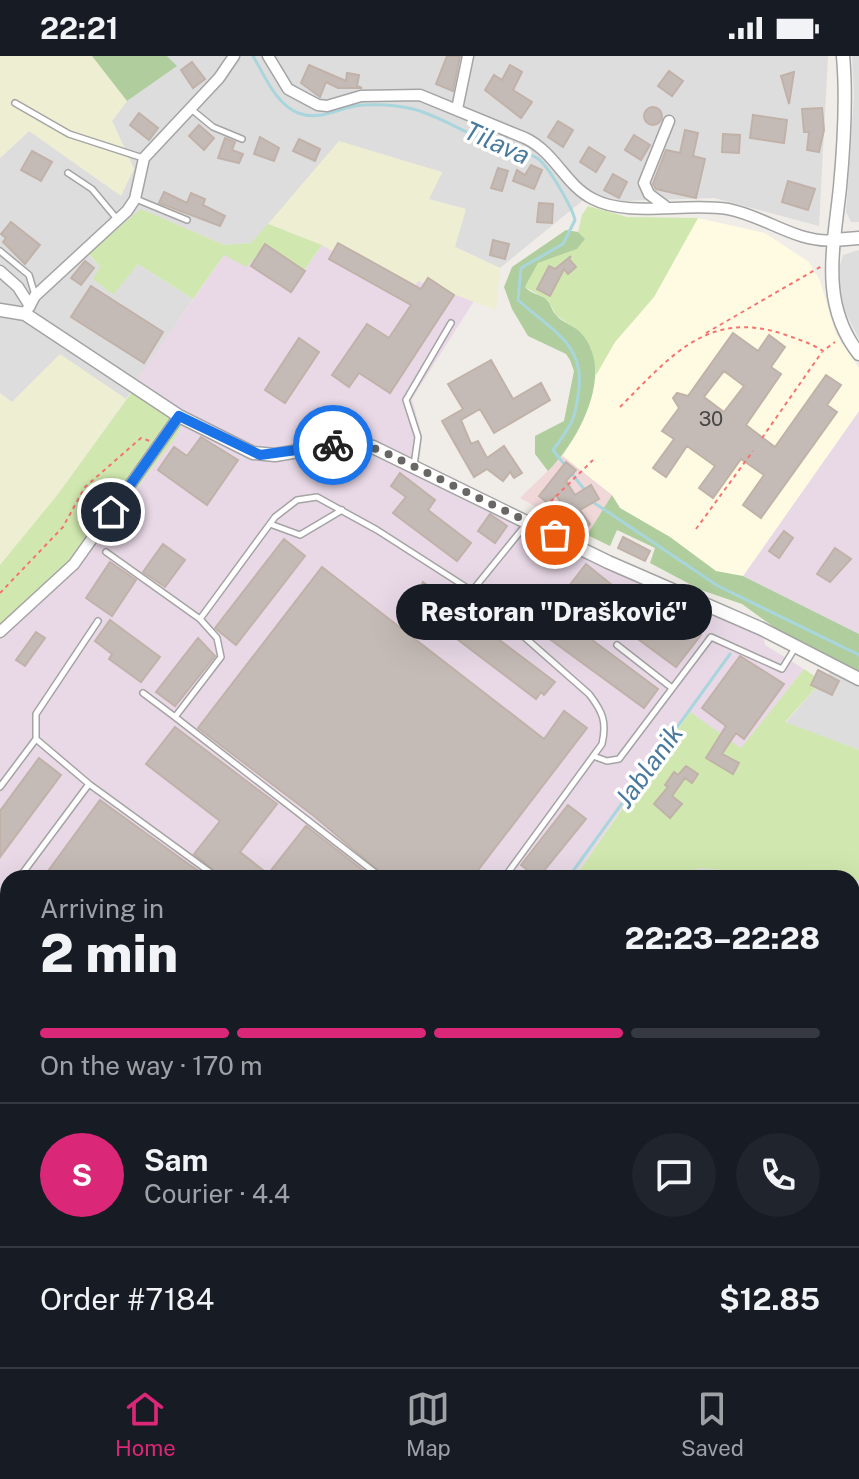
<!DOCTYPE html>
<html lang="en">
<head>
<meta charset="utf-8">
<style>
  body { margin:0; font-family:"Public Sans",sans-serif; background:#20242c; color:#f1f3f6; height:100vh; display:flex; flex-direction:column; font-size:30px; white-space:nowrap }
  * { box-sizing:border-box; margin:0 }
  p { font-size:26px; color:#9ea1a6 }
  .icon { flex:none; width:44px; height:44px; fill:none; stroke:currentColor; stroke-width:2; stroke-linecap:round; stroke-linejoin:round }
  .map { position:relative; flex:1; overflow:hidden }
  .panel { position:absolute; left:0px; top:814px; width:860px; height:498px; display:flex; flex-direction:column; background:#171b24; border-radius:24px 24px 0 0; box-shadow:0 8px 32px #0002 }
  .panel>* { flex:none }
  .pin { position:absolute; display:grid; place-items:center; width:68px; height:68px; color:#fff; margin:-34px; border:4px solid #fff; border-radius:50%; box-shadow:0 2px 8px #0007 }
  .courier { position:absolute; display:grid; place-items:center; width:80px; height:80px; margin:-40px; border:6px solid #1a73e8; border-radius:50%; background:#fff; color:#222; box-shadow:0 2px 10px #0007 }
  .bubble { position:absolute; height:56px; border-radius:28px; background:#171b24; box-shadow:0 8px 32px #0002; font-size:26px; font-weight:800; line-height:56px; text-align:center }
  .head em { font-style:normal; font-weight:800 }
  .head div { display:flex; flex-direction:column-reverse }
  .head { display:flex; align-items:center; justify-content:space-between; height:136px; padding:0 40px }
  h1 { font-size:52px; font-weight:800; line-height:60px }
  .bar { display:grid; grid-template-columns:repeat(4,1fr); gap:12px 8px; align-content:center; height:96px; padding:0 40px }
  .bar i { height:10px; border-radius:6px; background:#363941 }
  .bar .on { background:#db2777 }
  .bar p { grid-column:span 4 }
  .line { display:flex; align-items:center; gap:20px; padding:0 40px; border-top:2px solid #363941 }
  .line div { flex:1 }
  .round { display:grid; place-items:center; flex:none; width:84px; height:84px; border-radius:42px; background:#20242c }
  .status { display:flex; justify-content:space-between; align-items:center; height:56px; padding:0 40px; background:#171b24; direction:ltr }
  .status svg { height:22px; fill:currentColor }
  .dock { display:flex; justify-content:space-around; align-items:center; height:112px; border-top:2px solid #363941; background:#171b24; font-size:22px; color:#9ea1a6 }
  .dock a { display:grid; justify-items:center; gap:4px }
  .dock .on { color:#db2777 }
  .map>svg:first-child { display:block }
  .residential { fill:#dedddd }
  .commercial { fill:#f0d7d8 }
  .industrial { fill:#e9d9e7 }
  .education { fill:#fefbe2 }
  .farmland { fill:#eeeed3 }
  .grass { fill:#d0e8af }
  .forest { fill:#b0ce9d }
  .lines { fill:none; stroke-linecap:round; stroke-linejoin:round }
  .stream { stroke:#a9d5dc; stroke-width:3 }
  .building { fill:#c5bbb6; stroke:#c1b2a9; stroke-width:2; fill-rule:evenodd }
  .service-casing { stroke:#a4a4a4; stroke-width:8 }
  .minor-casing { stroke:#a4a4a4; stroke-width:13 }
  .tertiary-casing { stroke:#a4a4a4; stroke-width:15 }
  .path { stroke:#f57472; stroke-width:2; stroke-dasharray:4 4; stroke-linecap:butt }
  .service { stroke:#fff; stroke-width:5 }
  .minor { stroke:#fff; stroke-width:10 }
  .tertiary { stroke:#fff; stroke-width:12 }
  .done { stroke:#696766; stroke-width:8; stroke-dasharray:0 14.4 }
  .route { stroke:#1a73e8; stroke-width:10 }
  .labels { text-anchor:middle; stroke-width:7; stroke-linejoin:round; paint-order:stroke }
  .number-label { font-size:20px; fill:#494746 }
  .water-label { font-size:26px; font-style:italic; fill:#497a9d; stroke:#fff }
</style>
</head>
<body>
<div class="status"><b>22:21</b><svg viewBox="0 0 49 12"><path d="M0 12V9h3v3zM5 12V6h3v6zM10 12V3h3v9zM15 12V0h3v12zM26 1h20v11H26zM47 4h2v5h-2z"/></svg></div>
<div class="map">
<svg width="859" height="1311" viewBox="0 0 859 1311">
  <rect width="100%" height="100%" fill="#f0ece7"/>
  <path class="residential" d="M167 0H828L819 170 714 142 622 145 592 137 500 212 455 191 428 143 442 117 252 187 224 189 142 154 88 198 100 211 112 239 138 208 193 243 126 343 60 299 11 347 0 337V102L29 75 134 113 112 65 127 45 176 10Z
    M852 0H859V166H851L846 156 854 41Z
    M859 194V283L840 246 838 216 843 199Z
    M838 607 859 615V694L785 667Z
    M698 812 823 822H695Z
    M852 824 859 825V969L852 970Z
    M8 1017V1304H162L159 1311H1L8 1270 0 1258V1025Z"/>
  <path class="commercial" d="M563 400 612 439 587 479 520 442Z"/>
  <path class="industrial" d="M322 189 409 238 418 224 474 245 412 343 422 380 418 418 762 573 765 589 804 613 741 693 689 656 574 822H8V1017L0 1025V583L71 517 174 384 187 360 135 327 224 199 260 197 299 221Z
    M859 355V578L743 520Z"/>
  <path class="education" d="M698 162 765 177 809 206 820 225 836 278 859 312V355L743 520 716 516 670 481 620 452 612 439 563 400 591 344 596 319 615 286 654 241Z"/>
  <path class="farmland" d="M0 0H92L127 45 112 65 134 113 121 140 29 75 0 102Z
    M339 85 442 116 429 143 466 153 455 191 500 212 496 254 418 225 410 238 322 189 268 168Z
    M60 298 126 343 58 438 0 509V337L12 346Z"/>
  <path class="grass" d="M588 150 627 161 698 162 654 241 615 286 596 319 591 292 580 276 556 259 548 244 525 231 538 207 577 193 584 183 578 176 582 159Z
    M141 153 224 189 251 187 268 168 322 189 299 221 260 197 246 211 224 199 193 243 138 208 113 239 93 223 100 211 88 197Z
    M137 329 187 360 174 384 71 517 0 583V509L58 438Z
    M804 613 822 625 785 666 859 694V825L698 812 695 822H574L690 656 741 692Z
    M162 1304H228L229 1311H159Z"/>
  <path class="forest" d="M92 0H167L177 10 127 45Z
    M566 174 578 176 585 183 577 193 538 207 525 231C531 238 539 238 546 243 551 247 551 254 556 259 562 267 574 269 581 277 616 315 579 385 548 415L535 398V380L564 365 574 315 570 304 566 298 528 280 512 253 504 231 512 211Z
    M612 439 620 452 670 481 716 515 743 520 859 578V615L789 582 742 548 701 534 650 507 655 492 617 474 610 490 587 479Z
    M859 1010V1311H229L228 1304H852V1011Z"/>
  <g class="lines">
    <path class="stream" d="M253 0C265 20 275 47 298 57 322 66 341 50 363 49 420 46 436 63 484 84 500 92 522 93 537 102 548 109 572 151 575 164L563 188 521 212 518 244C548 272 584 286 579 332 576 363 571 370 553 394L564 408
      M572 418 584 433
      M593 446 718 530 859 599
      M568 822 730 598
      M0 1148 8 1144"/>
  </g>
  <path class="building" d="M447 0H460L453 35 436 28Z
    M192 6 205 23 193 32 181 14Z
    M309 9 346 25 347 17 359 19 357 30 362 32H338L326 26 320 41 301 27Z
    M510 9 522 16 513 34 532 46 521 62 485 34 494 19 502 24Z
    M669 15 683 25 672 40 658 30Z
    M794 16 789 48 781 20Z
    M644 60a9 9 0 1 1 18 0a9 9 0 1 1-18 0Z
    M822 52 824 74 819 96 807 94 809 76H804L802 53Z
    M139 57 158 72 149 84 130 69Z
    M753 59 787 64 784 87 750 82Z
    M558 65 573 74 563 91 548 81Z
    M199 69 214 82 204 94 189 80Z
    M685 74 698 77 693 100 705 103 696 142 656 133 653 128 666 94 680 97Z
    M723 78 740 79 739 97 722 96Z
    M634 79 650 89 641 104 625 94Z
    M260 81 279 92 274 105 254 98Z
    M225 82 235 86 232 94 243 98 239 107 218 102Z
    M299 83 320 93 315 105 293 95Z
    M589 91 605 101 596 116 580 106Z
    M32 95 52 106 41 125 21 114Z
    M531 109 542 114 534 133 513 125 517 114 525 119Z
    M498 112 508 115 502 135 491 132Z
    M613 118 627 126 619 142 604 134Z
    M788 125 815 133 808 154 782 146Z
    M164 136 187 147 191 137 205 143 203 149 225 160 220 170 159 147Z
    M539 147 553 148 552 167 537 166Z
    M11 166 40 189 25 208 3 186 6 182 1 178Z
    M493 184 509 188 505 203 490 199Z
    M338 187 421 233 428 222 454 239 390 337 359 317 349 331 332 319 367 268 389 282 411 249 329 203Z
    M265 188 305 215 291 236 251 210Z
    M571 200 569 203 576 211 568 218 564 213 550 240 537 233 549 210 555 213Z
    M85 205 94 212 81 229 71 222Z
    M91 230 163 276 144 307 71 261Z
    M733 277 758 295 769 279 785 291 771 311 781 318 746 369 775 391 826 319 841 329 827 349 837 356 761 462 743 449 764 419 741 403 713 442 699 432 715 410 687 390 666 421 653 412 674 383 662 375 679 352 673 342 677 337 688 340ZM724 315 744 330 724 356 704 341Z
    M299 282 319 296 285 347 265 334Z
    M491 304 513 343 541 327 550 344 494 377 480 353 461 364 471 388 478 385 487 402 504 390 522 417 514 422 510 416 503 425 487 413 474 421 442 365 463 353 448 328Z
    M201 381 238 404 207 449 158 414 174 391 187 400Z
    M566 406 576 414 566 425 575 439 591 429 599 443 580 454 590 468 582 474 577 467 575 469 556 439 549 448 539 440Z
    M400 417 435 444 428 454 471 487 457 505 393 457 406 441 391 430Z
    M490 458 507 470 495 487 478 475Z
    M784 475 793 482 779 502 769 495Z
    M623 481 650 495 645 505 618 492Z
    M284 483 305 500 236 589 215 572Z
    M163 488 185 504 165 531 143 516Z
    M835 492 851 503 830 526 817 518Z
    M110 506 136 524 112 560 86 542Z
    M586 508 654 563 664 550 701 579 676 611 589 547 572 569 658 633 644 652 536 573Z
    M322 511 544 683 564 655 587 672 472 822H387L314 760 198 672Z
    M423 526 555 626 544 639 541 636 536 643 412 549Z
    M110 564 160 601 141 626 109 603 112 598 95 585Z
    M36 576 45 582 25 610 16 604Z
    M198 582 215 600 175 650 156 636Z
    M740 600 784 628 744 683 736 677 722 698 739 707 733 718 706 702 726 670 702 652Z
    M818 614 839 625 832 639 811 629Z
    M175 671 277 748 240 796 268 818 306 770 373 822H223L194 798 220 765 146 708Z
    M39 702 61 719 0 801V755Z
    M686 710 698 718 692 727 685 722 672 740 682 748 670 762 654 748 668 731 665 729 674 716 678 719Z
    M100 744 187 807 209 822H43Z
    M568 749 586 763 538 822 521 809Z"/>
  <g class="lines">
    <g class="service-casing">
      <path id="service" d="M15 47 69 78 143 102
        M191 53 213 71 242 83
        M68 117 92 133 117 163
        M136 143 187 164
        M0 195 29 219 35 239
        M414 409 418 381 406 344 451 267
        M270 468 300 479 342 454
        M106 496 200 563 217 582 221 601 175 661 143 637
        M472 535 528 466
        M200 563 275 461 297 444 317 441 377 474 472 535 589 638C603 656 607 666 602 688L504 822
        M617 589 672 632
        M175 661 382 822
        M593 700 607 705 619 703 711 581 782 613 795 592
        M89 728 36 683V658L98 565
        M0 731 36 683
        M19 822 89 728 218 822
        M0 847 8 836
        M0 890 8 897
        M0 945 8 951
        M0 984 8 972"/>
    </g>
    <g class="minor-casing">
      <path id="minor" d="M268 0 288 33 318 49 327 50 361 40 420 39 525 82C555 96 565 129 593 143 629 162 687 146 728 153 765 160 798 188 834 184
        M457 53 468 0
        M665 150 649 138 644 127 669 65
        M0 215 18 231 30 250
        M25 258 35 240 127 155 135 143 144 102 219 22 234 0
        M0 576 74 508 179 360
        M852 889H859
        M0 1063 8 1067
        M0 1173 8 1176
        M22 1304 23 1311"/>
    </g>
    <g class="tertiary-casing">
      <path id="tertiary" d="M843 0C847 43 844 88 840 131 834 191 819 247 859 298
        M834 184 859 182
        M0 254 25 258 179 360 253 397 275 399 346 387 373 391 608 506 762 573 859 623"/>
    </g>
    <path class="path" d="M706 277 822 210
      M620 351C669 302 707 253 783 278 797 283 811 287 823 295L835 286
      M762 382 822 296
      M539 457 593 404
      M696 473 753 395
      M0 537 63 471 85 431 141 382 150 385"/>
    <use href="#service" class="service"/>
    <use href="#minor" class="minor"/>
    <use href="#tertiary" class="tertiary"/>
  </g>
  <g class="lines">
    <path class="done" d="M333 389 355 387 380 394 555 479"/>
    <path class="route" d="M111 456 179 360 260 399 333 389"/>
  </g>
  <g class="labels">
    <g class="number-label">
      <text x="711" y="370">30</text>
    </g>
    <g class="water-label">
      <text transform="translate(497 87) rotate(24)" y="9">Tilava</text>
      <text transform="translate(649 710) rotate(-54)" y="9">Jablanik</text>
    </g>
  </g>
</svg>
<div class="pin" style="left:555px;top:479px;background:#ea580c"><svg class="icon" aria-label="bag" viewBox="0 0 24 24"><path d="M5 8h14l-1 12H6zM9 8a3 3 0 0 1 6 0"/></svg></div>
<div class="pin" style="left:111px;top:456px;background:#1f2937"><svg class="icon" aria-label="home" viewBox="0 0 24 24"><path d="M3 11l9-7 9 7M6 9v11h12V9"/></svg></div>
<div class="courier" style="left:333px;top:389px"><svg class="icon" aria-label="bike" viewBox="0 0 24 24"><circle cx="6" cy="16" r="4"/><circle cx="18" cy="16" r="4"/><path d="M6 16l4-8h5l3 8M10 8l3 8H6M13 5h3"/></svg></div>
<div class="bubble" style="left:396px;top:528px;width:316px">Restoran &quot;Drašković&quot;</div>
<section class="panel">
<div class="head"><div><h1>2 min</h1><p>Arriving in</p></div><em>22:23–22:28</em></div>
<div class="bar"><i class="on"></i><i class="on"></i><i class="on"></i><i></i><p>On the way · 170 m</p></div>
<div class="line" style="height:144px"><b class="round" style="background:#db2777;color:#fff">S</b><div><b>Sam</b><p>Courier · 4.4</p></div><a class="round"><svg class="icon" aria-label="chat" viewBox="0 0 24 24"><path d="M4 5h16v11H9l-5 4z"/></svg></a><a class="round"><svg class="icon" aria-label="phone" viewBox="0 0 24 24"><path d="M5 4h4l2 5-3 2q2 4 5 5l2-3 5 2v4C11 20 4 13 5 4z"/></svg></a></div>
<div class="line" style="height:104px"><div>Order #7184</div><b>$12.85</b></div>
</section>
</div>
<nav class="dock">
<a class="on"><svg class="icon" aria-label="home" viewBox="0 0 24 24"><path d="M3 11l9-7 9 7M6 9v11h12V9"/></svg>Home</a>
<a><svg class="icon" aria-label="map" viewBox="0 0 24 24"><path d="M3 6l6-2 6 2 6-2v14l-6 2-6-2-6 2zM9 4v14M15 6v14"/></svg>Map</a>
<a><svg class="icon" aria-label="saved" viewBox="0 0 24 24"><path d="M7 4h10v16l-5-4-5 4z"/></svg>Saved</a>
</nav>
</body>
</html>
